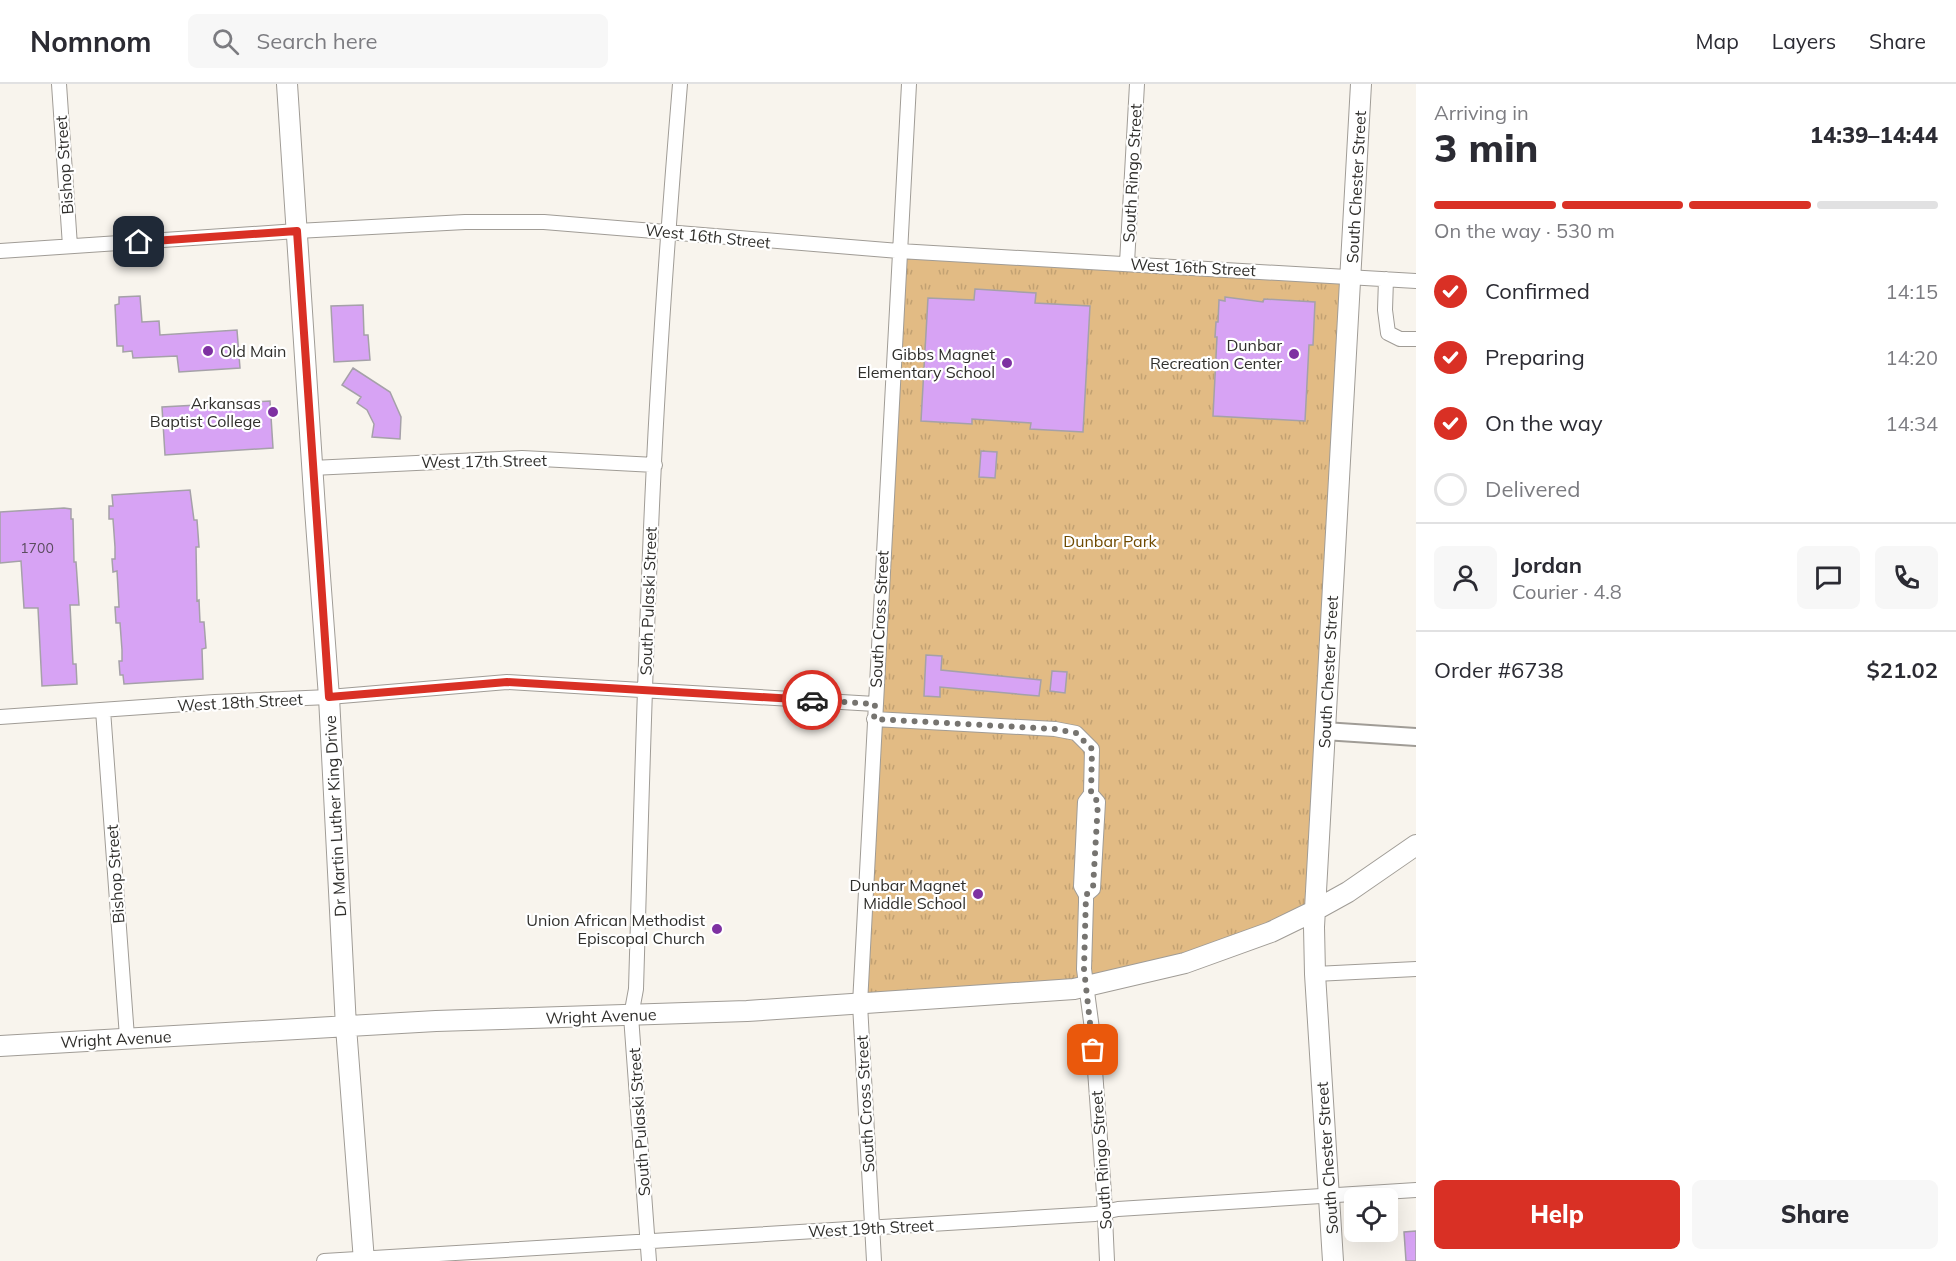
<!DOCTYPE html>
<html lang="en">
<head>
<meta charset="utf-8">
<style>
  body { margin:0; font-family:Mulish,sans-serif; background:#f7f7f7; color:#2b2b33; height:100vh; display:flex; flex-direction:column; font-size:22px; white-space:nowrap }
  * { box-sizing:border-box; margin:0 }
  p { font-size:20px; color:#7c7c81 }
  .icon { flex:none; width:33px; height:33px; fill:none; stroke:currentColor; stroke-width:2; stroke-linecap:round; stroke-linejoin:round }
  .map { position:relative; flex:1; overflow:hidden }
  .sheet { display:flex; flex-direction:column; background:#fff; width:540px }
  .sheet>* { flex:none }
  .controls { position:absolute; left:1344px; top:1104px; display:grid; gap:12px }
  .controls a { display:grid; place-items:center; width:54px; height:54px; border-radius:9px; background:#fff; box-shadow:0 6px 24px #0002; font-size:30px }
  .pin { position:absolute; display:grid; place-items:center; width:51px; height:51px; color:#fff; margin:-26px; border-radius:12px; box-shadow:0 3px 9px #0006 }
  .courier { position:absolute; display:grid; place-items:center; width:60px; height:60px; margin:-30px; border:4px solid #d93025; border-radius:50%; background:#fff; color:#222; box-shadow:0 2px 8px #0007 }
  .headline em { font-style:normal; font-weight:800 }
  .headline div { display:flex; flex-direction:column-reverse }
  .headline { display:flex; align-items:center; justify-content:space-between; height:102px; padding:0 18px }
  h1 { font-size:39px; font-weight:800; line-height:45px }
  .bar { display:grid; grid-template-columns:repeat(4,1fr); gap:9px 6px; align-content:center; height:72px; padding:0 18px }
  .bar i { height:8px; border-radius:4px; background:#e1e1e2 }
  .bar .current { background:#d93025 }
  .bar p { grid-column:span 4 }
  .line { display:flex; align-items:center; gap:15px; padding:0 18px; border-top:2px solid #e1e1e2 }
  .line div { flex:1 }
  .round { display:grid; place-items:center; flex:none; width:63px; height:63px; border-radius:9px; background:#f7f7f7 }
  ol { padding:0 18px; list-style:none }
  li { display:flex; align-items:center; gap:18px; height:66px }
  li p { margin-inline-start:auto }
  li .icon { padding:6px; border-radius:50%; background:#d93025; color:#fff; stroke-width:4 }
  li:last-child { color:#7c7c81 }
  li i { width:33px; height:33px; border:3px solid #e1e1e2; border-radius:50% }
  .cta { display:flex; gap:12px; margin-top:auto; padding:12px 18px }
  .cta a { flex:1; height:69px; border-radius:9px; background:#d93025; color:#fff; font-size:24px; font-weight:800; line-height:69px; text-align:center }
  .cta a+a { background:#f7f7f7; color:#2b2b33 }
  header { display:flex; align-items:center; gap:36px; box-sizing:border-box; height:84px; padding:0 30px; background:#fff; border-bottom:2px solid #e1e1e2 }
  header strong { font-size:28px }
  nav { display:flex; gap:33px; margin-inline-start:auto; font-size:21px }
  .search { width:420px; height:54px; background:#f7f7f7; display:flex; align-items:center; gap:15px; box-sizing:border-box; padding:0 21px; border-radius:9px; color:#7c7c81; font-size:22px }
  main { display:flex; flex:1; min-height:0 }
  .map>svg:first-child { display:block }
  .park { fill:url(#park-tufts) }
  .building { fill:#d7a3f4; stroke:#a5a1a8; stroke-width:1.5 }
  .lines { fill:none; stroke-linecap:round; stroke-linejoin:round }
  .minor-casing { stroke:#a09c96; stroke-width:16 }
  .tertiary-casing { stroke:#a09c96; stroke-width:20 }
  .secondary-casing { stroke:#a09c96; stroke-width:22 }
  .minor { stroke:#fff; stroke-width:14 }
  .tertiary { stroke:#fff; stroke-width:16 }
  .secondary { stroke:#fff; stroke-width:20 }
  .done { stroke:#767470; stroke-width:6; stroke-dasharray:0 10.8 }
  .route { stroke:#d93025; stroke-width:8 }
  .poi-dot { fill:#7e31a2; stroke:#fff; stroke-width:2 }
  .labels { text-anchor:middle; stroke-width:4.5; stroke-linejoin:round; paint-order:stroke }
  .number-label { font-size:14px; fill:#5a4c5e }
  .street-label { font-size:16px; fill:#302f2c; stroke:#fff }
  .poi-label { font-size:16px; fill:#302f2c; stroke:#fff; text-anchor:end }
  .park-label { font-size:16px; fill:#6f4a00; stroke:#fff }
</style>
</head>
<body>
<header>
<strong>Nomnom</strong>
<div class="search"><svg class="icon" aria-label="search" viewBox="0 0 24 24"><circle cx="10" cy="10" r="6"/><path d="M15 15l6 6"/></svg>Search here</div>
<nav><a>Map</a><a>Layers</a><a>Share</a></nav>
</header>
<main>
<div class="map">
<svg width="1416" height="1177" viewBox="0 0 1416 1177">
  <defs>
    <pattern id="park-tufts" width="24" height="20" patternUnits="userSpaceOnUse" patternTransform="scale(1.5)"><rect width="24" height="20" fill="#e2bb84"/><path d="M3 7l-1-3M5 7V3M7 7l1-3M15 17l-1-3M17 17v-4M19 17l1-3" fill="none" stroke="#c2a172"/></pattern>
  </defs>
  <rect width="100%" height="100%" fill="#f8f4ed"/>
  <path class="park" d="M899 167 1351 192 1315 826 1085 903 860 920Z"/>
  <path class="building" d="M975 205 1036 209 1035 219 1090 222 1083 348 1030 345 1031 339 972 335V340L921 337 928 214 974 216Z
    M140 212 142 238 159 237 160 251 237 246 240 284 179 288 177 272 133 274 132 267 123 268V262H117L115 221 119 220V213Z
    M1225 213 1263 218 1264 215 1315 218 1313 261H1309L1305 337 1213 332 1217 253H1215L1216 238H1218L1219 216 1225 217Z
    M363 221 364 251H368L370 276 334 278 331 222Z
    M353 284 390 308 401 333 400 355 372 353 374 340 367 326 357 319 361 313 342 301Z
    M270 317 273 364 165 371 162 323Z
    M981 367 997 368 995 394 979 393Z
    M190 406 194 436H197L199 463H196L197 517 199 516 200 538H204L206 564 202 565 203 595 124 600 123 591H120L119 577H122V566L120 539H116L115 523H119L117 487 113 488 112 475H115V463L113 435H109V422H113L112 411Z
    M64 424 71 425V435H73L74 478H76L79 521H70L73 580H76L77 600 42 602 38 524H24L21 477 0 479V428Z
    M926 571 942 572 941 586 1041 596 1039 612 940 603V613L924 612Z
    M1052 587 1067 588 1065 609 1050 607Z
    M1416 1147V1177H1406L1404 1148Z"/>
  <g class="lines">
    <g class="minor-casing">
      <path id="minor" d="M59 0 70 162
        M0 167 297 147 465 138H544L899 167 1416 197
        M1127 179 1137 0
        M1386 195 1385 226 1388 249 1400 255H1416
        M312 384 522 374 655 381
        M103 626 127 953
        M0 633 215 618 329 613 507 598 875 620
        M874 635 1055 645 1076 649 1092 665 1091 710 1085 718 1081 802 1086 811V818L1084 885 1092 945 1104 1110 1107 1177
        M1086 811 1093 805 1098 718 1091 710
        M1315 890 1416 885
        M324 1177 1095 1130 1118 1125 1416 1106
        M649 1177 631 932 636 905C641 736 645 568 653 400 659 266 669 133 680 0
        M874 1177 860 920 909 0"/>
    </g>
    <g class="tertiary-casing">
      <path id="tertiary" d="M1324 647 1416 653"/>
    </g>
    <g class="secondary-casing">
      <path id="secondary" d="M287 0 315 425 329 613 346 943 364 1177
        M0 962 436 937 747 927 1074 905 1185 879 1271 848 1310 829 1348 808 1416 761
        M1333 1177 1315 890 1314 843 1361 0"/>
    </g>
    <use href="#minor" class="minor"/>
    <use href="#tertiary" class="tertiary"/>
    <use href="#secondary" class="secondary"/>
  </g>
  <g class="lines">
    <path class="done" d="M812 616 875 620 874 635 1055 645 1076 649 1092 665 1091 710 1098 718 1093 804 1086 811 1084 885 1093 966"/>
    <path class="route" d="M139 158 297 147 329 613 507 598 812 616"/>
  </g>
  <g class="poi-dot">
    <circle cx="208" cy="267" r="6"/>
    <circle cx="1294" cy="270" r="6"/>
    <circle cx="1007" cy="279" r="6"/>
    <circle cx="273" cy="328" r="6"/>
    <circle cx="978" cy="810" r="6"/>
    <circle cx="717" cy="845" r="6"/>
  </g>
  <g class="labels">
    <g class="number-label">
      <text x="37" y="469">1700</text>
    </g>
    <g class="street-label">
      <text transform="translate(64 81) rotate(-94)" y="6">Bishop Street</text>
      <text transform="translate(1132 89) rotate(-87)" y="6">South Ringo Street</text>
      <text transform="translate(1356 103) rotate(-87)" y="6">South Chester Street</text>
      <text transform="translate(708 152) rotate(6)" y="6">West 16th Street</text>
      <text transform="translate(1193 183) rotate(3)" y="6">West 16th Street</text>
      <text transform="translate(484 377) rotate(-1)" y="6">West 17th Street</text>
      <text transform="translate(648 517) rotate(-88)" y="6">South Pulaski Street</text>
      <text transform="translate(879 535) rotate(-87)" y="6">South Cross Street</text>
      <text transform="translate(1328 588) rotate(-87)" y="6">South Chester Street</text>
      <text transform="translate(240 618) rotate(-3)" y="6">West 18th Street</text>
      <text transform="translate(335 732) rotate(-93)" y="6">Dr Martin Luther King Drive</text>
      <text transform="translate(115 790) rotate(-94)" y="6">Bishop Street</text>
      <text transform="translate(601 932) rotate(-2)" y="6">Wright Avenue</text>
      <text transform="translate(116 955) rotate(-3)" y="6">Wright Avenue</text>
      <text transform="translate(865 1020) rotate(-93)" y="6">South Cross Street</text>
      <text transform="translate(639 1038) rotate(-94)" y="6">South Pulaski Street</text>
      <text transform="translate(1327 1074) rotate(-94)" y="6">South Chester Street</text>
      <text transform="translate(1101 1076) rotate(-94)" y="6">South Ringo Street</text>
      <text transform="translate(871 1144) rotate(-3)" y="6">West 19th Street</text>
    </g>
    <g class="poi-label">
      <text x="1282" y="267">Dunbar<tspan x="1282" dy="18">Recreation Center</tspan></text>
      <text x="220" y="273" text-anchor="start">Old Main</text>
      <text x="995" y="276">Gibbs Magnet<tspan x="995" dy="18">Elementary School</tspan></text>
      <text x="261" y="325">Arkansas<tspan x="261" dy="18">Baptist College</tspan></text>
      <text x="966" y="807">Dunbar Magnet<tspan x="966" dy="18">Middle School</tspan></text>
      <text x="705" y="842">Union African Methodist<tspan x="705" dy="18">Episcopal Church</tspan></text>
    </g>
    <g class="park-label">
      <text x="1110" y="463">Dunbar Park</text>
    </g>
  </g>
</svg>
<div class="controls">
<a><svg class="icon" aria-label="locate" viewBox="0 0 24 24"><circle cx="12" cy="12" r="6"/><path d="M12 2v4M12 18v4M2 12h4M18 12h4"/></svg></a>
</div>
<div class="pin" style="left:1093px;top:966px;background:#ea580c"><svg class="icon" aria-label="bag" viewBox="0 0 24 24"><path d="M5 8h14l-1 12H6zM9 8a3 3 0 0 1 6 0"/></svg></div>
<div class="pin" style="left:139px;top:158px;background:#1f2937"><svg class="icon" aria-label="home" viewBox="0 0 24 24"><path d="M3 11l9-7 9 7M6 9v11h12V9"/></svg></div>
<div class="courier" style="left:812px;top:616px"><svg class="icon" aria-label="car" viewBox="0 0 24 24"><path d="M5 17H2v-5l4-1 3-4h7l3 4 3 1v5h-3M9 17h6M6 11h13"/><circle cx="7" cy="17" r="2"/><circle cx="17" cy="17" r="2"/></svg></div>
</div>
<section class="sheet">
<div class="headline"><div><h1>3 min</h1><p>Arriving in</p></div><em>14:39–14:44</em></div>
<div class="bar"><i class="current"></i><i class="current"></i><i class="current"></i><i></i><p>On the way · 530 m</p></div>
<ol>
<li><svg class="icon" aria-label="check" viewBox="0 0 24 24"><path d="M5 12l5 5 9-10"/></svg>Confirmed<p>14:15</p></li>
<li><svg class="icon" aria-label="check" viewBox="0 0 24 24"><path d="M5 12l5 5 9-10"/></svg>Preparing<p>14:20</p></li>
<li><svg class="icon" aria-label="check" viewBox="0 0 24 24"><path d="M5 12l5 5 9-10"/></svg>On the way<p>14:34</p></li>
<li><i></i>Delivered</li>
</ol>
<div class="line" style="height:108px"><a class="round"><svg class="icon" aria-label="person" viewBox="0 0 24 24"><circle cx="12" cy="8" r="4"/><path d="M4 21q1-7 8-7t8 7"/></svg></a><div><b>Jordan</b><p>Courier · 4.8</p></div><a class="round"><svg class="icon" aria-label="chat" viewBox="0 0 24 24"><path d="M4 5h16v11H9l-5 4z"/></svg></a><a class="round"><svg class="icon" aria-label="phone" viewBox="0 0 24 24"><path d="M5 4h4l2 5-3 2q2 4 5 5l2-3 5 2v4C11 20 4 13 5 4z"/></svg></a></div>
<div class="line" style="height:78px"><div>Order #6738</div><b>$21.02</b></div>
<div class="cta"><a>Help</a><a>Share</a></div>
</section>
</main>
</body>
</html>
